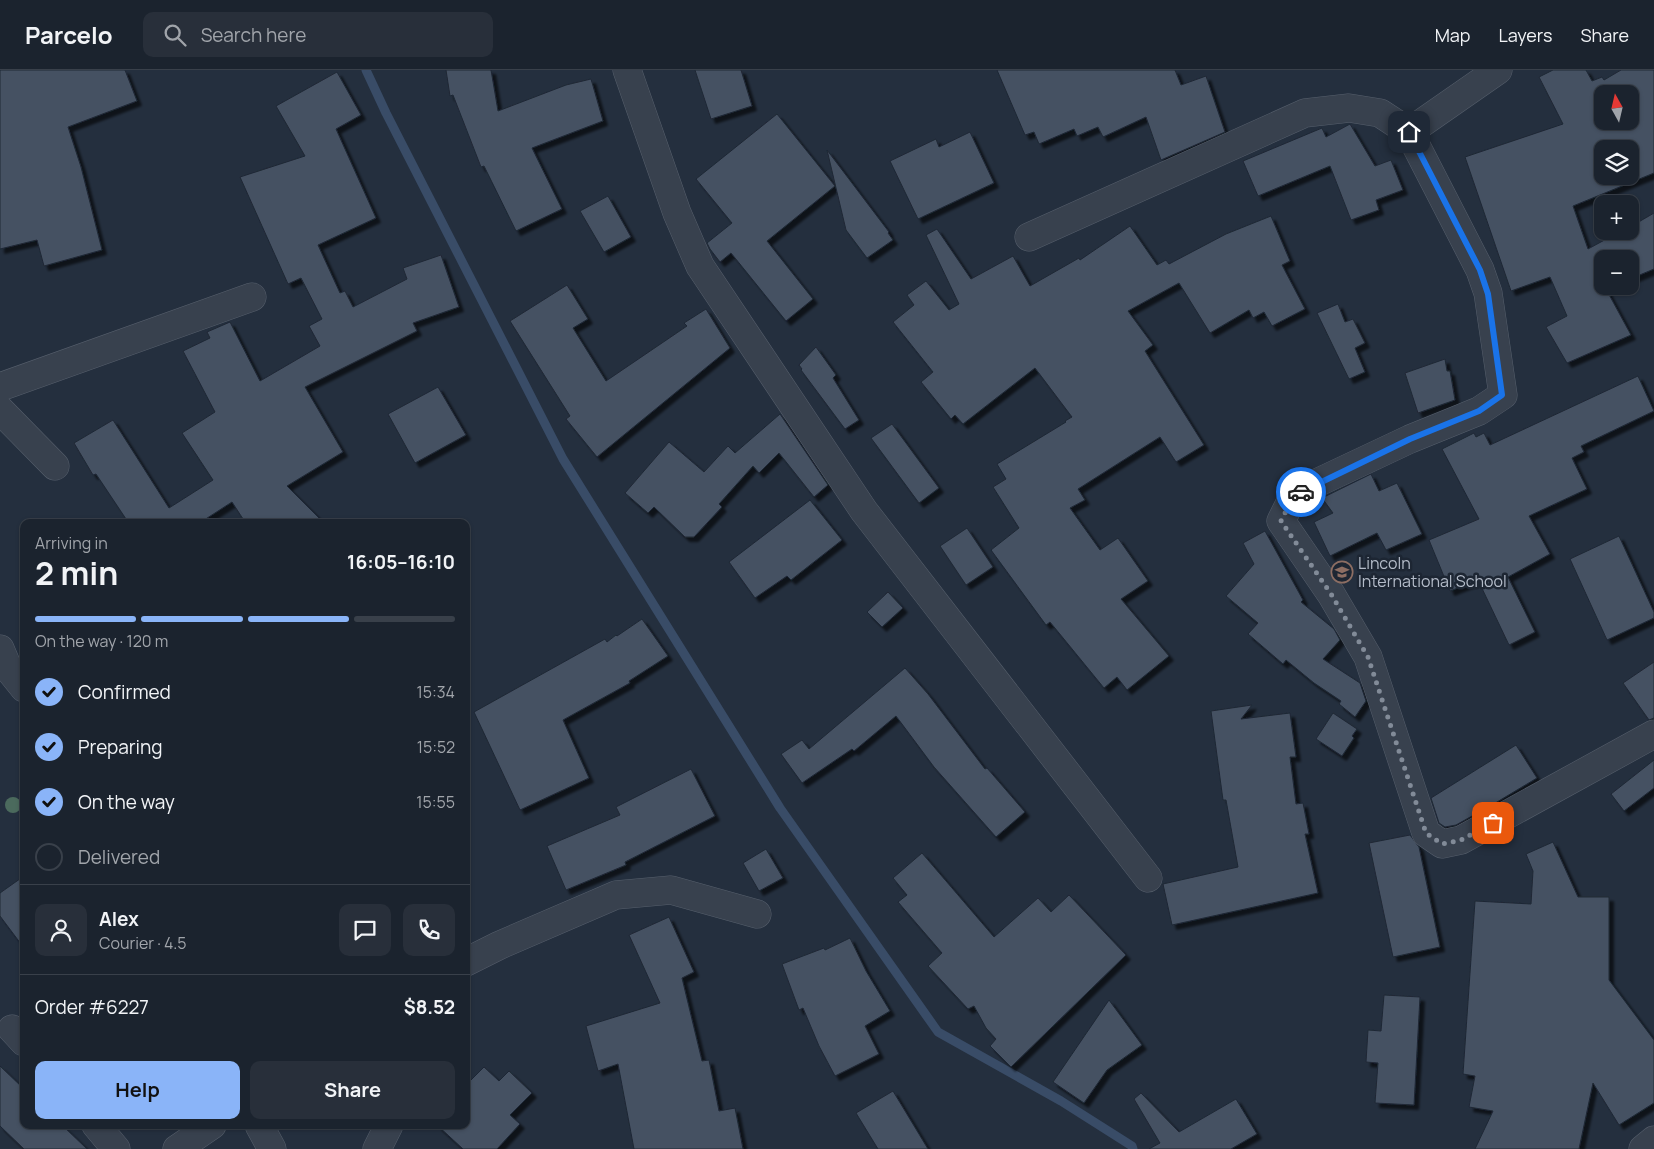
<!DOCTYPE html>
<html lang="en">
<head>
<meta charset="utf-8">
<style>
  body { margin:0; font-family:Manrope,sans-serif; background:#282f3a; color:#f1f3f6; height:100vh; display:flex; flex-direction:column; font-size:19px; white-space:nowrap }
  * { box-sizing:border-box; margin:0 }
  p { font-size:16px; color:#a0a4aa }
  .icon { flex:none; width:28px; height:28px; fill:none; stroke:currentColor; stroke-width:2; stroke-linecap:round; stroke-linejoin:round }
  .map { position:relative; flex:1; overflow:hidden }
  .drawer { position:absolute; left:20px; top:449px; width:450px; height:610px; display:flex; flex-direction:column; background:#1b232e; border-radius:10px; box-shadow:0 1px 4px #0004,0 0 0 1px #39404a }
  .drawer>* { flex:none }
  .needle { width:32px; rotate:352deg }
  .fabs { position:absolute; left:1594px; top:15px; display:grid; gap:10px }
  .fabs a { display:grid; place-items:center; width:45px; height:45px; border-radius:10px; background:#1b232e; box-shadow:0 1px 4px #0004,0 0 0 1px #39404a; font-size:25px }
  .pin { position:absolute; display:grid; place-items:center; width:42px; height:42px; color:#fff; margin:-21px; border-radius:10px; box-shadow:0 2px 8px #0006 }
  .courier { position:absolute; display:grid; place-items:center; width:50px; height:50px; margin:-25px; border:4px solid #1a73e8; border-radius:50%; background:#fff; color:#222; box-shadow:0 1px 6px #0007 }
  .head em { font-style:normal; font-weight:700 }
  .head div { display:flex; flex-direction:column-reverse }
  .head { display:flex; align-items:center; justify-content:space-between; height:85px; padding:0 15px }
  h1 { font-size:32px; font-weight:700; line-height:38px }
  .bar { display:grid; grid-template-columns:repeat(4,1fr); gap:8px 5px; align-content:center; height:60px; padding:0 15px }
  .bar i { height:6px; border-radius:4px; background:#39404a }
  .bar .on { background:#8ab4f8 }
  .bar p { grid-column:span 4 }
  .line { display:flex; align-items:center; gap:12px; padding:0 15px; border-top:1px solid #39404a }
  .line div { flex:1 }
  .round { display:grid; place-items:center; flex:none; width:52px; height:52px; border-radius:10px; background:#282f3a }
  ol { padding:0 15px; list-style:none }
  li { display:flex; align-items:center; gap:15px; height:55px }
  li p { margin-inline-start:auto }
  li .icon { padding:5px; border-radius:50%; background:#8ab4f8; color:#111; stroke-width:4 }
  li:last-child { color:#a0a4aa }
  li i { width:28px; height:28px; border:2px solid #39404a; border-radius:50% }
  .action { display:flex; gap:10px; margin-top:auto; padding:10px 15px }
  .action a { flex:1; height:58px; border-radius:10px; background:#8ab4f8; color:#111; font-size:20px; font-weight:700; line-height:58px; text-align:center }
  .action a+a { background:#282f3a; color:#f1f3f6 }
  header { display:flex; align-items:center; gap:30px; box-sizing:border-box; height:70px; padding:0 25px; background:#1b232e; border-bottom:1px solid #39404a }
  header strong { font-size:24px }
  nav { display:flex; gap:28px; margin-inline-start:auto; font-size:18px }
  .search { width:350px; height:45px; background:#282f3a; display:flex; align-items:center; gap:12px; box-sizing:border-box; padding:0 18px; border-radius:10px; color:#a0a4aa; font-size:19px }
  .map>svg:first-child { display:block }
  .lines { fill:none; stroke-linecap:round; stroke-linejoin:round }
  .stream { stroke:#394c67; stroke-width:9 }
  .building { fill:#455162; stroke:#1f2835; fill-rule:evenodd; filter:url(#shadow) }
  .minor-casing { stroke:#565f6c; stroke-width:29 }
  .minor { stroke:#38414e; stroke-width:28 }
  .tree { fill:#4b6a5d }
  .done { stroke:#828b98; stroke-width:5; stroke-dasharray:0 9 }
  .route { stroke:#1a73e8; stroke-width:6 }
  .labels { text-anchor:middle; stroke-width:5; stroke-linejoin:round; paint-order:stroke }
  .poi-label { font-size:16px; fill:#b4bcc9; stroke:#1d2633; text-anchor:start }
</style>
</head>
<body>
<header>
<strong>Parcelo</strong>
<div class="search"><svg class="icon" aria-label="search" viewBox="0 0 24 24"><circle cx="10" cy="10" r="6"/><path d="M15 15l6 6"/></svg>Search here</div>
<nav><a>Map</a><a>Layers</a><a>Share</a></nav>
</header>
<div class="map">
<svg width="1654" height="1079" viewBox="0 0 1654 1079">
  <defs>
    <filter id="shadow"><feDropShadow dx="4.5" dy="4.5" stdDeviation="1" flood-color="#0009"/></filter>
  </defs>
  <rect width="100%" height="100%" fill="#242f3e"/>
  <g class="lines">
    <path class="stream" d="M366 0 386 43 563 389 780 738 938 962 1061 1031 1132 1076 1133 1079"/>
  </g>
  <path class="building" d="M0 0H125L137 31 68 57 81 97 102 180 44 196 37 170 0 179Z
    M446 0H491L498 41 566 15 591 9 603 51 532 78 562 139 516 161 484 96 481 97 453 25 450 26Z
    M695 0H741L752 36 711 49Z
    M997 0H1175L1181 15 1206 6 1225 62 1161 90 1146 47 1103 67 1098 57 1077 66 1074 59 1039 74 1034 62 1025 65Z
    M1553 0H1586L1592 11 1602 7 1604 10 1621 0H1654V103L1573 136 1588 179 1621 161H1630V157L1654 143V199L1630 209V189H1602V216H1612L1606 219 1631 265 1567 293 1546 257 1567 246 1550 207 1511 221 1465 87 1563 54 1539 7ZM1602 24H1630V51H1602ZM1602 79H1630V106H1602Z
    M337 2 361 45 336 59 376 148 318 175 340 223 345 221 353 237 407 209 403 198 441 185 459 237 413 253 417 261 305 317 343 382 287 416 323 452H245L232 432 201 452H128L96 404 93 405 74 373 113 350 169 438 213 410 182 363 215 342 183 281 210 268 207 262 230 252 260 311 320 276 309 256 322 249 301 208 288 214 240 107 305 86 276 36Z
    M777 44 835 116 767 171 813 229 786 251 731 183 720 192 710 179 707 173 732 153 696 109Z
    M1350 54 1375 96 1391 90 1403 120 1376 130 1379 140 1351 150 1330 96 1258 126 1243 91 1322 58 1326 67Z
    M970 62 994 113 918 149 890 91 936 69 939 77Z
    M827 80 889 162 888 163 893 170 867 188 846 160Z
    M608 126 631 167 604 182 580 141Z
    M1271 146 1290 191 1282 195 1305 239 1272 256 1264 242 1253 248 1249 240 1210 263 1179 213 1128 241 1153 275 1145 281 1204 375 1176 392 1160 367 1078 419 1085 430 1070 438 1100 480 1118 468 1148 511 1121 529 1169 586 1127 620 1117 607 1104 618 1050 552 1046 555 991 480 1019 458 993 417 1006 409 997 394 1066 352 1065 351 1072 347 1035 298 963 354 955 345 951 349 921 312 933 302 893 252 914 235 907 225 926 211 949 240 959 234 926 165 937 159 971 209 1013 186 1030 216 1079 188 1080 190 1130 156 1157 195 1166 190 1169 194 1226 164Z
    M567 215 588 249 573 258 606 311 687 256 684 253 706 239 730 278 597 387 566 349 570 346 510 251Z
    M1338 234 1345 252 1353 249 1365 273 1355 278 1365 302 1349 309 1317 243Z
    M816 277 836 305 833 308 859 350 845 359 801 300 802 299 799 295Z
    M1445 289 1447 301H1450L1455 330 1418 343 1405 303Z
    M1638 306 1654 341 1581 376 1584 382 1572 388 1587 419 1529 446 1550 484 1508 507 1535 562 1509 575 1478 510 1450 521 1429 470 1479 449 1442 379 1474 363 1476 367 1484 363 1490 375Z
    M438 317 466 365 415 393 388 344Z
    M780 344 828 415 814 427 779 383 759 403 753 396 719 434 722 437 694 467H685L654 437 648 443 625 423 669 372 704 402 728 376 735 383Z
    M892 354 939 418 919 433 871 368Z
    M1371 404 1379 421 1397 413 1422 464 1386 480 1377 463 1330 486 1314 452 1333 443 1322 428Z
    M810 430 842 470 791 510 787 506 755 528 729 492Z
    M967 458 993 497 966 515 940 476Z
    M1265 461 1303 530 1301 532 1334 559 1340 570 1323 589 1360 613 1366 631 1355 647 1339 634 1341 631 1314 613 1286 590 1283 594 1248 564 1258 553 1226 526 1254 494 1243 473Z
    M1619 466 1654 542V548L1607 570 1570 489Z
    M888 522 903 538 882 557 867 542Z
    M642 549 668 586 629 611 630 613 563 650 589 708 520 740 474 642 605 569 607 572 616 565 617 566Z
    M1654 592V648L1649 650 1623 613Z
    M905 598 928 624 985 699 987 698 1025 742 996 767 934 697 896 646 854 681 852 679 802 713 781 684 802 670 809 679Z
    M1252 635 1241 649 1290 643 1296 687H1290L1296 734 1303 733 1309 764H1305L1318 823 1172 855 1163 814 1238 797 1226 730H1223L1211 641Z
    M1333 643 1357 659 1352 666 1354 668 1342 686 1316 669Z
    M1516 675 1537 708 1497 732 1456 755 1445 757 1439 753 1431 728Z
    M1654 690V718L1624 741 1611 724Z
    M691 699 715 746 625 792 626 795 566 820 547 776 620 745 616 737Z
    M1410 765 1419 777 1440 877 1393 887 1369 773Z
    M1553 772 1578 827H1609V910L1654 970V1033L1619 1055 1593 1013 1579 1079H1475L1493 1041 1469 1037 1475 1006 1463 1004 1475 831 1531 834 1533 801 1526 784Z
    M766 779 783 808 759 821 743 793Z
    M922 783 994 867 1038 828 1051 842 1069 825 1126 885 1011 997 990 976 996 969 986 958 974 936 968 939 928 896 942 883 898 832 907 825 893 808Z
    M24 806V878L0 846V823Z
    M669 847 694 902 682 908 702 991 709 990 719 1041 735 1038 743 1079H634L618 994 598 1001 586 956 660 933 629 865Z
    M850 868 866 901 890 941 865 956 879 984 835 1006 819 976 803 938 799 940 782 894 824 878 825 880Z
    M1384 925 1420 927 1414 1035 1375 1033 1378 993 1366 992 1368 960 1381 961Z
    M1109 930 1142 975 1107 1000 1084 1033 1053 1012Z
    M0 996 24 1019V1055H62L87 1079H24L0 1056Z
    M484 997 499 1011 509 1001 532 1023 510 1045 520 1054 497 1079H463L437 1055H466V1015Z
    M893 1021 928 1079H878L856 1043Z
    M1141 1023 1179 1062 1236 1029 1257 1064 1231 1079H1149L1160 1073 1134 1029Z"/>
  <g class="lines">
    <g class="minor-casing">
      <path id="minor" d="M627 0 677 143 700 196 864 441 1148 808
        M1409 62 1480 200 1488 223 1503 325 1479 341 1410 369 1306 418 1293 427 1281 451 1331 524 1368 587 1426 763 1442 774 1461 770 1654 664
        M1029 167 1305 43 1349 38 1380 43 1409 62 1498 0
        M0 317 252 227
        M0 340 55 396
        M0 579 8 598 24 618
        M466 892 500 875 616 825 671 820 757 844
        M12 959 24 972
        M96 1055 116 1079
        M259 1055 272 1079
        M177 1079 212 1055
        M377 1079 389 1055
        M1643 1079 1654 1070"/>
    </g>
    <use href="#minor" class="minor"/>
  </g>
  <circle class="tree" cx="13" cy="735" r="8"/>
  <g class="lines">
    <path class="done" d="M1301 422 1293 427 1281 451 1331 524 1368 587 1426 763 1442 774 1461 770 1493 753"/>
    <path class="route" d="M1301 422 1410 369 1479 341 1502 325 1488 224 1480 200 1409 62"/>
  </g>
  <defs>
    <g id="school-ring" transform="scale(1.125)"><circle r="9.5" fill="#1d2633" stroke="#8d6e63" stroke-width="1.5"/><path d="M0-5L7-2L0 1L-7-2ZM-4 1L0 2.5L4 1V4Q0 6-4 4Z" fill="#8d6e63"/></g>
  </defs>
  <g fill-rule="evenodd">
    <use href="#school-ring" x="1342" y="502"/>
  </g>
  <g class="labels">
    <g class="poi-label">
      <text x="1358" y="499">Lincoln<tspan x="1358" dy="18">International School</tspan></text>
    </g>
  </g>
</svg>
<div class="fabs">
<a><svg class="needle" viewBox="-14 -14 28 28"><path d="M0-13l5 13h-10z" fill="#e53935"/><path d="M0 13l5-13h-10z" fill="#a0a4aa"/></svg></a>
<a><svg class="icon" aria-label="layers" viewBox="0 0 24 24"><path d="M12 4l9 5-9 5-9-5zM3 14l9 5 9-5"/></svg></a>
<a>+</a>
<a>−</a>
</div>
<div class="pin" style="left:1493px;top:753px;background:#ea580c"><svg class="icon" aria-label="bag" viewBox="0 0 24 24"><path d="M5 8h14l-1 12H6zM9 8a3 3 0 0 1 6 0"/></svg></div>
<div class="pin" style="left:1409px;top:62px;background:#1f2937"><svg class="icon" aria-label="home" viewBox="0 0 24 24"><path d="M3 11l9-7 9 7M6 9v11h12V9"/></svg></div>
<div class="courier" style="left:1301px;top:422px"><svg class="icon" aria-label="car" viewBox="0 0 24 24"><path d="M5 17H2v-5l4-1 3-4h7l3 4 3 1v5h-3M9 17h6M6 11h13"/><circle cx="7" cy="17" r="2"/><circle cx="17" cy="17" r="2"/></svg></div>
<section class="drawer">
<div class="head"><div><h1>2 min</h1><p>Arriving in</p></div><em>16:05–16:10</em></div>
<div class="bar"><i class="on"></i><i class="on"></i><i class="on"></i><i></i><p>On the way · 120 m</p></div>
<ol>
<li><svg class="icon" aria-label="check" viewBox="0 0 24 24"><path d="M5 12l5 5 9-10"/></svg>Confirmed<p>15:34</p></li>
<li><svg class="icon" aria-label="check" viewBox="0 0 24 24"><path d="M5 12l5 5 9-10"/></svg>Preparing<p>15:52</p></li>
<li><svg class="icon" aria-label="check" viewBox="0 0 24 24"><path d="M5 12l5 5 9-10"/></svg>On the way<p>15:55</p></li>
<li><i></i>Delivered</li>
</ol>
<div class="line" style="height:90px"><a class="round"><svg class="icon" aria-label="person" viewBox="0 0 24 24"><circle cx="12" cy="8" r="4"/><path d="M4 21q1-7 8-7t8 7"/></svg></a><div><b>Alex</b><p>Courier · 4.5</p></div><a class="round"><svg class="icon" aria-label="chat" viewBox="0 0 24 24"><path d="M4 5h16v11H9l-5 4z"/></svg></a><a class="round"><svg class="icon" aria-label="phone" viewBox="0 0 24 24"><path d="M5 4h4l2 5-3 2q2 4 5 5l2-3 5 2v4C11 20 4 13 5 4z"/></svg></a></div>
<div class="line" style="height:65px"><div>Order #6227</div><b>$8.52</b></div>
<div class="action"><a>Help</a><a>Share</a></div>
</section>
</div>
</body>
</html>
